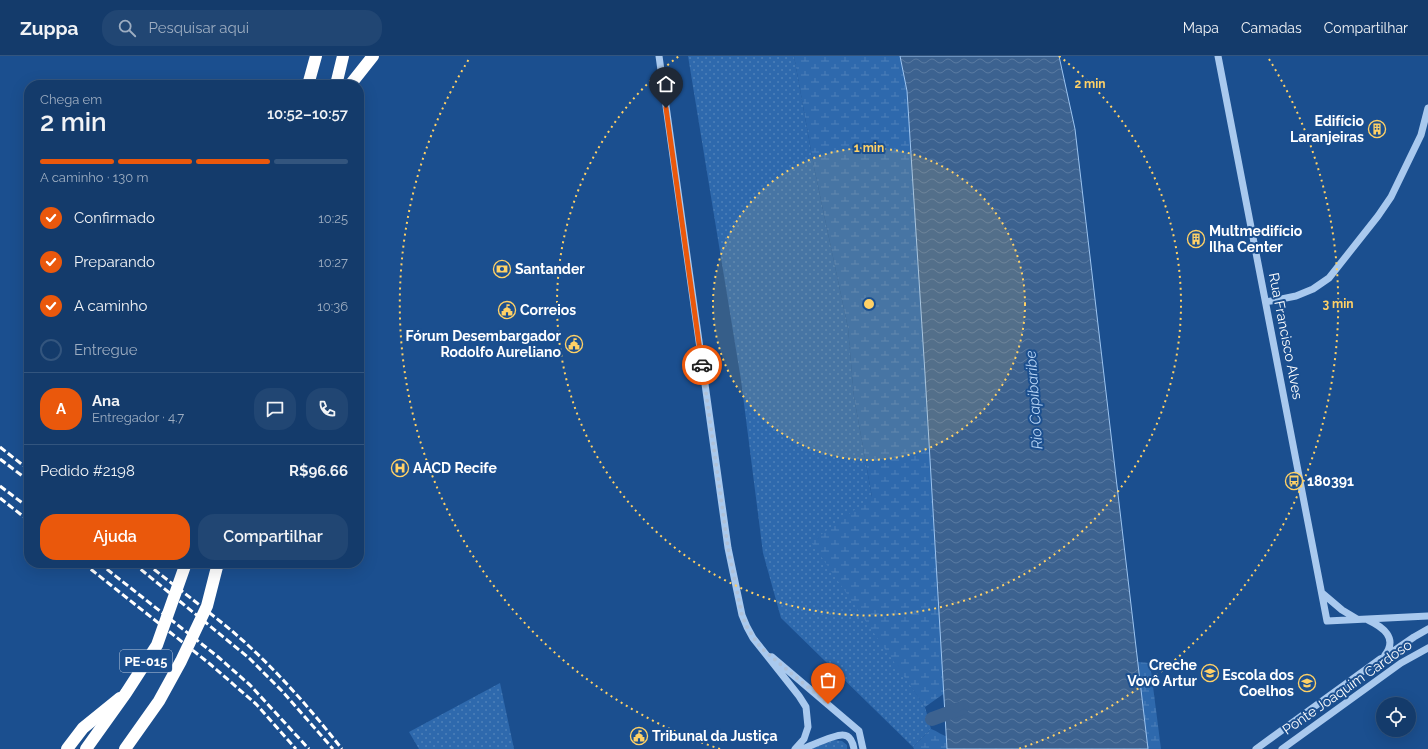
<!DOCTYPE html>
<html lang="pt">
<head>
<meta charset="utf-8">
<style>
  body { margin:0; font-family:Raleway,sans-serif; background:#214673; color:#f1f3f6; height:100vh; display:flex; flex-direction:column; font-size:15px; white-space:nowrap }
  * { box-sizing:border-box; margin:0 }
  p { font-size:13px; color:#9dadc1 }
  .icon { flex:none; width:22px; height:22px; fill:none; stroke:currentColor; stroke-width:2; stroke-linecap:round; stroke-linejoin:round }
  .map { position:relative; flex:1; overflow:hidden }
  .panel { position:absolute; left:24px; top:24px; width:340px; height:488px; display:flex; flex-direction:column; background:#143b6b; border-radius:16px; box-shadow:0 4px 16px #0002,0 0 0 1px #33557e }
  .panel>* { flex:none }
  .controls { position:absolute; left:1376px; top:641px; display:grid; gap:8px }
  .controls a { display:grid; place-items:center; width:40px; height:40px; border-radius:50%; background:#143b6b; box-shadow:0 4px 16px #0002,0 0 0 1px #33557e; font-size:20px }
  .pin { position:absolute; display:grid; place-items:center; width:34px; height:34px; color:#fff; margin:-41px -17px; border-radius:50% 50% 50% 0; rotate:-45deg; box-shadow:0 0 4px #0007 }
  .pin .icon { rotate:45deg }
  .courier { position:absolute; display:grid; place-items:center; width:40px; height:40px; margin:-20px; border:3px solid #ea580c; border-radius:50%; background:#fff; color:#222; box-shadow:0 1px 5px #0007 }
  .summary em { font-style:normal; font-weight:600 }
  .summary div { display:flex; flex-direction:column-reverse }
  .summary { display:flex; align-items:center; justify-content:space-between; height:68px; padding:0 16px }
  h1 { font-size:26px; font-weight:600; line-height:30px }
  .bar { display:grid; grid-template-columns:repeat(4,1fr); gap:6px 4px; align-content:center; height:48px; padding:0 16px }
  .bar i { height:5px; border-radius:3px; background:#33557e }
  .bar .on { background:#ea580c }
  .bar p { grid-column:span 4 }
  .line { display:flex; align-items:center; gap:10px; padding:0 16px; border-top:1px solid #33557e }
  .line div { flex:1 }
  .round { display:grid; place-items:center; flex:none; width:42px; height:42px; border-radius:16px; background:#214673 }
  ol { padding:0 16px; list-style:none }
  li { display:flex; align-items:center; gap:12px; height:44px }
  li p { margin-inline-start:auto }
  li .icon { padding:4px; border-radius:50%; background:#ea580c; color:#fff; stroke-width:4 }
  li:last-child { color:#9dadc1 }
  li i { width:22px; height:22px; border:2px solid #33557e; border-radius:50% }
  .action { display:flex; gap:8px; margin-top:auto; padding:8px 16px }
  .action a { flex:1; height:46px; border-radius:16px; background:#ea580c; color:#fff; font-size:16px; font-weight:600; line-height:46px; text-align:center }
  .action a+a { background:#214673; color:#f1f3f6 }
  header { display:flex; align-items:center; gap:24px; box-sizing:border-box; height:56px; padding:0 20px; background:#143b6b; border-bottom:1px solid #33557e }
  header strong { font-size:19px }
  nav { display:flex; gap:22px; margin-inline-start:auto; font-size:14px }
  .search { width:280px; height:36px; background:#214673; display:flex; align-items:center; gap:10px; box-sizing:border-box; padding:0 14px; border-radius:16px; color:#9dadc1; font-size:15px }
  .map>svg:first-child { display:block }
  .green { fill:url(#green-dots) }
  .wetland { fill:url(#wetland-marsh) }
  .water { fill:url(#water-waves); stroke:#9cc4f0 }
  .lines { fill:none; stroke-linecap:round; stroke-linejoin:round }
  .canal { stroke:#3c6290; stroke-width:14 }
  .minor { stroke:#a9c9ee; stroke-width:7 }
  .highway { stroke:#fff; stroke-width:12 }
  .rail { stroke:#fff; stroke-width:3; stroke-dasharray:7 3; stroke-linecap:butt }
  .highway-bridge { stroke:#fff; stroke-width:12 }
  .done { stroke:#afc1d8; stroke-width:4; stroke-dasharray:0 7.2 }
  .route { stroke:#ea580c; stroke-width:5 }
  .ring { fill:none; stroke:#ffd166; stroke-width:2; stroke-dasharray:2 4 }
  .labels { text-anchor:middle; stroke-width:4; stroke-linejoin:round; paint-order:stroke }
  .shield { fill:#1b4f8f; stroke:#bbcadd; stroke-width:1 }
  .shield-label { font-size:13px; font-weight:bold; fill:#fff }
  .poi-label { font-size:14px; font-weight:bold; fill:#fff; stroke:#1b4f8f; text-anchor:start }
  .street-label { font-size:14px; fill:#fff; stroke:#1b4f8f }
  .water-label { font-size:15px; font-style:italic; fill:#b5d3f5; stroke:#1b4f8f }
  .centre { fill:#ffd166; stroke:#1b4f8f; stroke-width:2 }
  .ring-label { font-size:12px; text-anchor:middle; font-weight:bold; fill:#ffd166; stroke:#1b4f8f; stroke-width:4; stroke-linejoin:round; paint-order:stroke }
</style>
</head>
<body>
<header>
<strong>Zuppa</strong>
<div class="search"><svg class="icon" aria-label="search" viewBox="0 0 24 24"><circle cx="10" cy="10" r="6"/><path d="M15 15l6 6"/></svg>Pesquisar aqui</div>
<nav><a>Mapa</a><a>Camadas</a><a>Compartilhar</a></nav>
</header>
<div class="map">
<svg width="1428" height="693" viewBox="0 0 1428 693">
  <defs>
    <pattern id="green-dots" width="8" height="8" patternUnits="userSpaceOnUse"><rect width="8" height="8" fill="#2e69ad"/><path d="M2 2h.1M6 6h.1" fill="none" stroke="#4d80b9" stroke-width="1.8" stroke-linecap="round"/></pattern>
    <pattern id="wetland-marsh" width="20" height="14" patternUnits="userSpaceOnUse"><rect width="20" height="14" fill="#2e69ad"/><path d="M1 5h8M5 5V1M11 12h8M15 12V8" fill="none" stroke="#4d80b9"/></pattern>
    <pattern id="water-waves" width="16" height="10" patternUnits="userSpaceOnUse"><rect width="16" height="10" fill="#3c6290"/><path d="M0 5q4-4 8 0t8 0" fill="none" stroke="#597aa1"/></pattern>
  </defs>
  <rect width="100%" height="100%" fill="#1b4f8f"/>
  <path class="green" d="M688 0H794L814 111 848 272 854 341 872 441 897 609 925 651 931 673 913 691 781 562 763 497 741 324Z
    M500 627 514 693H419L409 676Z
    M833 684 842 685 847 689V693H811Z"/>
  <path class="wetland" d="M794 0H908L949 634 925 651 811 486 872 441 854 341 848 272 814 111Z
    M1138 606 1150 607 1161 693H1148Z
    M931 673C938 675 942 680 949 681L955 693H914L913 691Z"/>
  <path class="water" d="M900 0H1059L1075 73 1148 693H947L925 318 907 35Z"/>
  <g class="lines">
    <path class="canal" d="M932 663 962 652"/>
    <path class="minor" d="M659 0 728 492 742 559 747 571 753 582 799 640 806 651 808 671 804 683 795 693
      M1218 0 1327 565 1428 560
      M1266 246 1296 240 1313 233 1329 222 1378 160 1391 141 1421 79 1428 52
      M1322 537 1342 554 1357 563
      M1368 564C1383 571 1398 582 1385 599
      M772 601 859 675 863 693
      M802 693C811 690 835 678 843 679 850 679 853 687 854 693
      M1256 693 1380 603 1385 601 1414 581 1428 573
      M1282 693 1401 607 1428 592"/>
    <path class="highway" d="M308 29 316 0
      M336 29 343 0
      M350 29 373 0
      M67 693 83 672 120 642"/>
    <path class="rail" d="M0 391 29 414
      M0 403 29 425
      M0 430 29 452
      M0 442 29 465
      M83 507 210 608 256 648 296 693
      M99 507 217 600 250 629 309 693
      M133 507 249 602 282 635 333 693
      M146 507C175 530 204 552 232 575 273 610 309 651 342 693"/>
    <path class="highway-bridge" d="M86 693 126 637 157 589 186 507
      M125 693 159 645 181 605 207 550 218 507"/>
  </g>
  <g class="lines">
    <path class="done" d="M702 309 728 492 742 559 747 571 754 582 761 592 828 648"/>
    <path class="route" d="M666 52 702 309"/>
  </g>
  <circle cx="869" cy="248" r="156" fill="#ffd166" fill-opacity=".12"/>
  <g class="ring">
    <circle cx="869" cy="248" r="156"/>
    <path d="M1059 0A312 312 0 1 1 679 0"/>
    <path d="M720 693A469 469 0 0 1 469 3M1269 3A469 469 0 0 1 1018 693"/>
  </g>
  <defs>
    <g id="building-ring" transform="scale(0.9)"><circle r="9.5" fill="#1b4f8f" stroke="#ffd166" stroke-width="1.5"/><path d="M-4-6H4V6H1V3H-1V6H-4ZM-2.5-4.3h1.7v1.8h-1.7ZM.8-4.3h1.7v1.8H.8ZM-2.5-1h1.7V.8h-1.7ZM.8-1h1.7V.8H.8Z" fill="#ffd166"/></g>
    <g id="bank-ring" transform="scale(0.9)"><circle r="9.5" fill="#1b4f8f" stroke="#ffd166" stroke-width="1.5"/><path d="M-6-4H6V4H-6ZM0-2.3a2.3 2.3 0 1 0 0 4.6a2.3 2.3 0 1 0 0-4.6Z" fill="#ffd166"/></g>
    <g id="civic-ring" transform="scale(0.9)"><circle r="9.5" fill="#1b4f8f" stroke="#ffd166" stroke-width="1.5"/><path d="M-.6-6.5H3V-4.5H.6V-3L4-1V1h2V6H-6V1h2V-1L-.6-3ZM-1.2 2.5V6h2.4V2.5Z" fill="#ffd166"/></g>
    <g id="hospital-ring" transform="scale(0.9)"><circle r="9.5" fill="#1b4f8f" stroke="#ffd166" stroke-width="1.5"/><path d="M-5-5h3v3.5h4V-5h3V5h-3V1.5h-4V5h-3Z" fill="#ffd166"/></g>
    <g id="bus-ring" transform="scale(0.9)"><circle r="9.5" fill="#1b4f8f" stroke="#ffd166" stroke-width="1.5"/><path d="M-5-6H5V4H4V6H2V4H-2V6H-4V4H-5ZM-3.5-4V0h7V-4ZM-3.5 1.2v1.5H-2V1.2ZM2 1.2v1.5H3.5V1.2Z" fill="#ffd166"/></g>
    <g id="school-ring" transform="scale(0.9)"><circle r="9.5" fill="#1b4f8f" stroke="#ffd166" stroke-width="1.5"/><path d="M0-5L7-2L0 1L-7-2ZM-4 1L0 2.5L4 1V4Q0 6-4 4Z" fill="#ffd166"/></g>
  </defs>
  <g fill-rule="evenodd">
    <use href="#building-ring" x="1377" y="73"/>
    <use href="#building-ring" x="1196" y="183"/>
    <use href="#bank-ring" x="502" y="213"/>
    <use href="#civic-ring" x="507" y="254"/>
    <use href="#civic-ring" x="574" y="288"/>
    <use href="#hospital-ring" x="400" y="412"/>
    <use href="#bus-ring" x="1294" y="425"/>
    <use href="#school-ring" x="1210" y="617"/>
    <use href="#school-ring" x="1307" y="627"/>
    <use href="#civic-ring" x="639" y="680"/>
  </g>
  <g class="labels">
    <rect class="shield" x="120" y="594" width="52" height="22" rx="3"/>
    <g class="shield-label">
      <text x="146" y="610">PE-015</text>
    </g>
    <g class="poi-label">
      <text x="1364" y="70" text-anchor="end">Edifício<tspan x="1364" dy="16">Laranjeiras</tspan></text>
      <text x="1209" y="180">Multmedifício<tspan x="1209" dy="16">Ilha Center</tspan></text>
      <text x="515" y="218">Santander</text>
      <text x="520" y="259">Correios</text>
      <text x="561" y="285" text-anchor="end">Fórum Desembargador<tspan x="561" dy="16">Rodolfo Aureliano</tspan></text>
      <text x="413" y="417">AACD Recife</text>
      <text x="1307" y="430">180391</text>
      <text x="1197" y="614" text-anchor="end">Creche<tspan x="1197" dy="16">Vovô Artur</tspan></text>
      <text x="1294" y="624" text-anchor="end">Escola dos<tspan x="1294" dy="16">Coelhos</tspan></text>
      <text x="652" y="685">Tribunal da Justiça</text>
    </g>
    <g class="street-label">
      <text transform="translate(1286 280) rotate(79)" y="5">Rua Francisco Alves</text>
      <text transform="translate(1347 631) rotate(-35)" y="5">Ponte Joaquim Cardoso</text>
    </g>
    <g class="water-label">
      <text transform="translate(1034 344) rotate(-94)" y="5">Rio Capibaribe</text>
    </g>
  </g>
  <circle cx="869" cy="248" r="6" class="centre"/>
  <g class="ring-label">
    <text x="1090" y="32">2 min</text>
    <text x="869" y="96">1 min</text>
    <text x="1338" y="252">3 min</text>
  </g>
</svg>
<div class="controls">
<a><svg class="icon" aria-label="locate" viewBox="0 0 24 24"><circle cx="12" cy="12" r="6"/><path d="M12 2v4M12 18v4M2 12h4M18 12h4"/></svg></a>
</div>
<div class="pin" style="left:828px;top:648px;background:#ea580c"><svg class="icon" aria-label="bag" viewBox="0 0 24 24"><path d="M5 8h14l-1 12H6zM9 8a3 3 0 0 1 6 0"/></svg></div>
<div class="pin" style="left:666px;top:52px;background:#1f2937"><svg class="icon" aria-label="home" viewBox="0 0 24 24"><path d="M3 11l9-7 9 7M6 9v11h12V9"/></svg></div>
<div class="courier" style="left:702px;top:309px"><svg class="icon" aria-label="car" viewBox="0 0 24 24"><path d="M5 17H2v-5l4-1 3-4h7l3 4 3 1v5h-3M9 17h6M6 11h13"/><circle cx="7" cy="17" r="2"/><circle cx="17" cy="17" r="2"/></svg></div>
<section class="panel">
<div class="summary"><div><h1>2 min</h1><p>Chega em</p></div><em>10:52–10:57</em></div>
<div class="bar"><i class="on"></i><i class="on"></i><i class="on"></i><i></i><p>A caminho · 130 m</p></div>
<ol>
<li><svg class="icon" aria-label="check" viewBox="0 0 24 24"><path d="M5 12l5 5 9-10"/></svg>Confirmado<p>10:25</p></li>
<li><svg class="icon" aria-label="check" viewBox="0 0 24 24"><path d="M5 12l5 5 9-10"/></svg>Preparando<p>10:27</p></li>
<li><svg class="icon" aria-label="check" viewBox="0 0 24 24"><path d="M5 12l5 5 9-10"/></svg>A caminho<p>10:36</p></li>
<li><i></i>Entregue</li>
</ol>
<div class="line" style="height:72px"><b class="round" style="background:#ea580c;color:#fff">A</b><div><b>Ana</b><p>Entregador · 4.7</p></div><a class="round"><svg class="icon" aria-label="chat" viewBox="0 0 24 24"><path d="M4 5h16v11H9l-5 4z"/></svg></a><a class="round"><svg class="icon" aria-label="phone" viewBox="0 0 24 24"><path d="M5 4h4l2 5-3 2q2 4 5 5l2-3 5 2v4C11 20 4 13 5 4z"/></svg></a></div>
<div class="line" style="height:52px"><div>Pedido #2198</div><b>R$96.66</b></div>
<div class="action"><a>Ajuda</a><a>Compartilhar</a></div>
</section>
</div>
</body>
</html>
